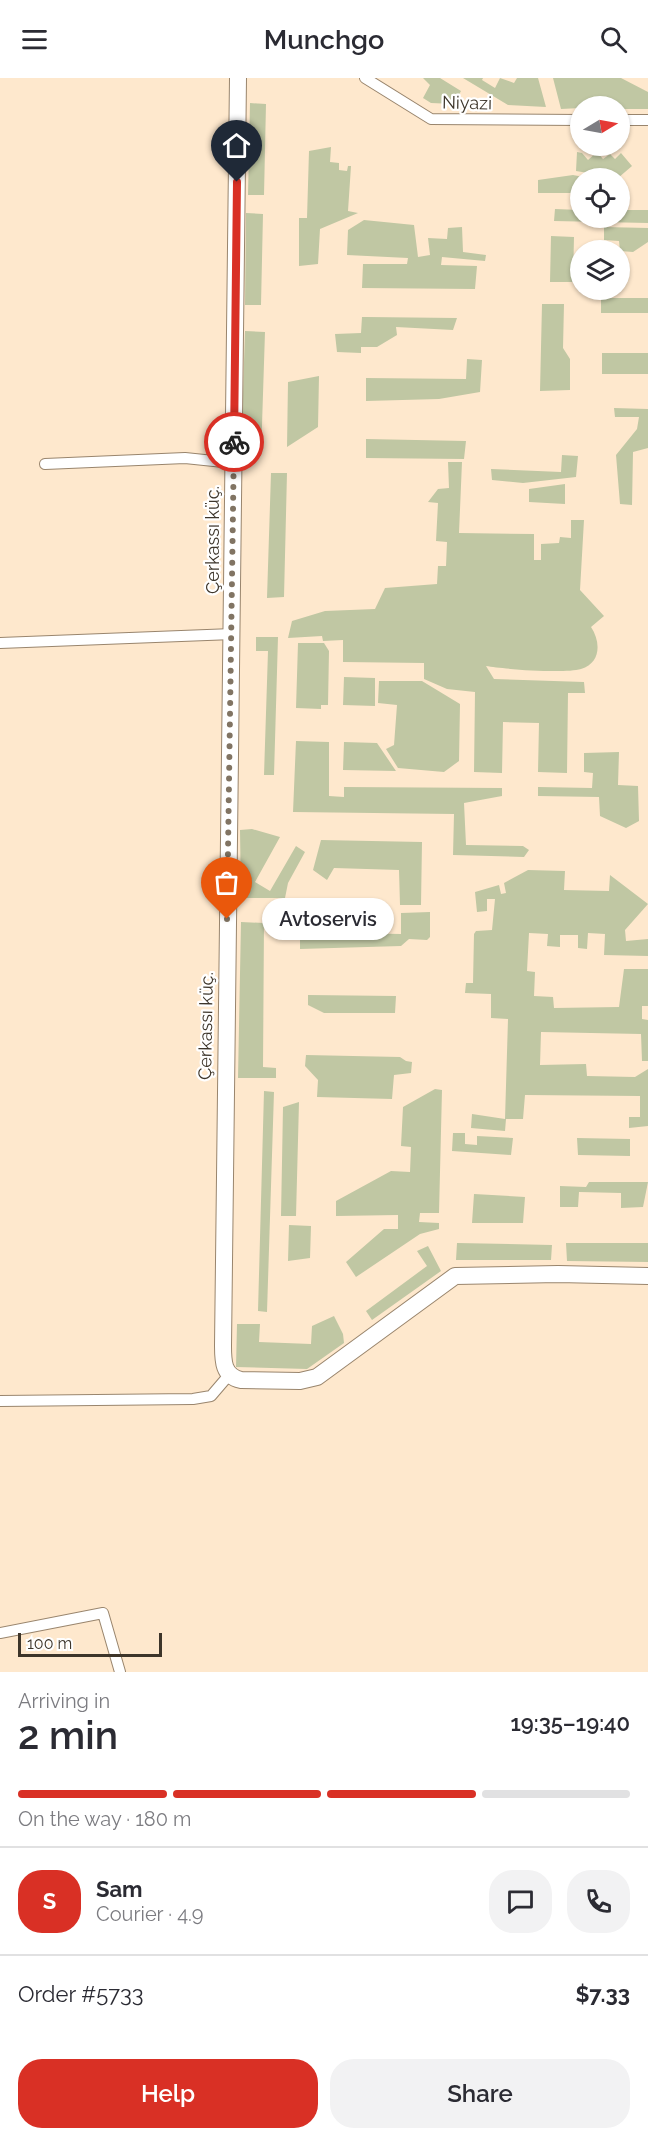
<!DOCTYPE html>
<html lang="en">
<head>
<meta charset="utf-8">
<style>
  body { margin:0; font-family:Raleway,sans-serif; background:#f2f2f3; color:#2b2b33; height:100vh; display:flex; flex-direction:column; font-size:22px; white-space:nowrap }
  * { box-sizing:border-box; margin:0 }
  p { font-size:20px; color:#7c7c81 }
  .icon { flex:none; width:33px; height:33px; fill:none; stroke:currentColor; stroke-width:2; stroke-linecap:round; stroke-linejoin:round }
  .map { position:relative; height:1594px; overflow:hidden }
  .details { display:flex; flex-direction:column; background:#fff; flex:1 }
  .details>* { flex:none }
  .needle { width:39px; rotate:80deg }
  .fabs { position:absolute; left:570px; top:18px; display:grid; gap:12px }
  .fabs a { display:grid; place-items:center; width:60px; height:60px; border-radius:50%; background:#fff; box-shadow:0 2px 4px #0004; font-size:30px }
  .scale { position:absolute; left:18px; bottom:15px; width:144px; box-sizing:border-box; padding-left:6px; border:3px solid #3d352a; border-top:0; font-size:16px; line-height:21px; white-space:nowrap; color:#3d352a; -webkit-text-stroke:4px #fff; paint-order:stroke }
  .pin { position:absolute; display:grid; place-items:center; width:51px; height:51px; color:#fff; margin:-62px -26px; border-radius:50% 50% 50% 0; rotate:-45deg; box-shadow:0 0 6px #0007 }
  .pin .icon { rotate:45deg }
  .courier { position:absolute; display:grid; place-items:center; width:60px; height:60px; margin:-30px; border:4px solid #d93025; border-radius:50%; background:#fff; color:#222; box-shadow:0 2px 8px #0007 }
  .bubble { position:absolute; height:42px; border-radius:21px; background:#fff; box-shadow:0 2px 4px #0004; font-size:20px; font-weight:600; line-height:42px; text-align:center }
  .head em { font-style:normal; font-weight:600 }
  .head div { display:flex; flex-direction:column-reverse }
  .head { display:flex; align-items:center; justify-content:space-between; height:102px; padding:0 18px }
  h1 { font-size:39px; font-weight:600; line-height:45px }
  .bar { display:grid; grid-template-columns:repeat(4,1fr); gap:9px 6px; align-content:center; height:72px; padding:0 18px }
  .bar i { height:8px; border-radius:4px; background:#e1e1e2 }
  .bar .on { background:#d93025 }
  .bar p { grid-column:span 4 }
  .line { display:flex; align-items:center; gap:15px; padding:0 18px; border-top:2px solid #e1e1e2 }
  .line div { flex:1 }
  .round { display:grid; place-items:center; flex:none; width:63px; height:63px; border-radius:24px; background:#f2f2f3 }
  .action { display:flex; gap:12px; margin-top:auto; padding:12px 18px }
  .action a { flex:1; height:69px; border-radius:24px; background:#d93025; color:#fff; font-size:24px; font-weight:600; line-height:69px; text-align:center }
  .action a+a { background:#f2f2f3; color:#2b2b33 }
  header { display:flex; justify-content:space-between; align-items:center; height:78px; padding:0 18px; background:#fff; font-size:27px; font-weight:600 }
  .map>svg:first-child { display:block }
  .green { fill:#c0c7a3 }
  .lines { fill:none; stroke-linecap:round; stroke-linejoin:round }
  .street-casing { stroke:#99856d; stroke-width:12 }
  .secondary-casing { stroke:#99856d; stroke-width:18 }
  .street { stroke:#fff; stroke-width:10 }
  .secondary { stroke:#fff; stroke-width:16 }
  .done { stroke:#817463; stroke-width:6; stroke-dasharray:0 10.8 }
  .route { stroke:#d93025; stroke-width:8 }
  .labels { text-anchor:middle; stroke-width:4.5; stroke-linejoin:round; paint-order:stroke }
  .street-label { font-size:18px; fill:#3d352a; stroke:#fff }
</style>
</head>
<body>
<header><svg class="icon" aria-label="menu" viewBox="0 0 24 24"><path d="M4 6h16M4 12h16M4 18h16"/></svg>Munchgo<svg class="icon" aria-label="search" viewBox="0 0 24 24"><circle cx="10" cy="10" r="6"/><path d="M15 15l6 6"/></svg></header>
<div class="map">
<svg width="648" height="1594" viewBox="0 0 648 1594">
  <rect width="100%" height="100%" fill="#fee8cd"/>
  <path class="green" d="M423 0H440L461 13 454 26 431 25 423 20 430 7Z
    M463 0H483L482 2 495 10 500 0 514 5 517 0H538L546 29 508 27Z
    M553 0H621L648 14V31H620V28L561 31Z
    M250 25 266 26 264 117H248Z
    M331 69 330 84 339 85V92L347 93 348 88H351L348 133 358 135 320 151 318 186 299 188V140H307L309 73Z
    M577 74 582 75 588 82 597 74 603 81 610 76 615 81 621 75 632 88 618 100 576 93Z
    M573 97 589 100H580V115H538V102Z
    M555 131 580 132V140H620V132H648V145L554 143Z
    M246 135 263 136 261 227H245Z
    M364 142 414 147 418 179 430 177 428 160 447 161 448 150 462 149 463 174 486 177 485 183 442 179 441 187 477 188 475 211 362 210 363 186H407L408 180 347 177 348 152Z
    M604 149 648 150V164L633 174 620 173 619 163 604 162Z
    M551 158 574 159 573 204H550Z
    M601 220H648V235H601Z
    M542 226H564L563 270 570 281V312L540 313Z
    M362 239H367L457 240 453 252 396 249 397 257 377 269H361V275L337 274 335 256 361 255Z
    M245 253 265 254 261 378H241Z
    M602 275H648V296H602Z
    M467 281 482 282 480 314 439 321 366 323V300L466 301Z
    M319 298 318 349 287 369 288 304Z
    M614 330 648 331V370L633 374 632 427 620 426 616 377 637 351 639 339H615Z
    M366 361 466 363 464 381 366 380Z
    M562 377 578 378 576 399 523 405 492 402 491 391 561 394Z
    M448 384H462L459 455 534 456V482H541V466L559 465 560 459 571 460V442H584L580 512 604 538 591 549C601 564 601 585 581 591 563 596 504 591 486 588L494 601 584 604 585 615H568L567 695 538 694 539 645 503 644 502 695 474 694 475 614 447 611 424 601V585L343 584V562L323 563 322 558 288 560 292 543 325 533 375 531 385 510 437 506 438 488H446L447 464 436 463 438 425 428 424 438 411 449 410Z
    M271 395H287L284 519 267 520Z
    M565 406V426L529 424V411Z
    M256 559H278L274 697H264L268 573H256Z
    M298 565H324L329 573 328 627H321V631L296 630Z
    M344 599 375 600V628L343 627Z
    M379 603H422L460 626 459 683 444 694 398 690 386 671 394 667 397 627 378 625Z
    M296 663 329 664V718L344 719V709L502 710V718L464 725 466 767 523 768 529 772 524 779 453 777 454 736 293 734Z
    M344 664 377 665 396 693 343 692Z
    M619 674 618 707 638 708 639 743 626 750 600 738 599 719 538 718V709L592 710 593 695 584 694V675Z
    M252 751 280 759 255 804 270 813 296 768 305 774 288 805 285 820H241L240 752Z
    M321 762 422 764 421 827H400L399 792 334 790 327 802 313 792Z
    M528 792 565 793 564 812 609 813 610 797 648 826 625 852 626 863 648 861V878L604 877 605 856 588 855 587 871 578 870V857H560V869L547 868 548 856 529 855 527 893 535 894 534 918 553 919 554 930 619 929 624 891H648V928H642V941L648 942V983H642L641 956 541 954 540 987 586 986 587 998 635 999 648 991V1048L629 1050V1039H640V1018L525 1017 523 1041H506L505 1053 471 1050 472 1036 505 1041 508 941 491 940V916L465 915 466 905H473L474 856 476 853 492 852 495 821H487V833L477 834 475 814 499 807 501 816 506 815 504 805Z
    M430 834V859L427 862 409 861 401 868 300 871V854L401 856V835Z
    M241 844 264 845 263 989 276 990V1000H238Z
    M308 917 396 918 395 935H324L308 927Z
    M306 977 400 979 406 983 412 984 411 995 394 997 392 1021 317 1019 318 1002 305 988Z
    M435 1011 442 1012 439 1135H420L419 1144 439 1145V1151L420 1156 356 1199 346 1184 384 1151H398V1137L336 1138V1123L391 1093 410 1094 411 1069 401 1068 403 1029Z
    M264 1013 274 1014 267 1234 258 1233Z
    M299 1024 296 1138H281L283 1029Z
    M453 1055H465V1066L477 1067V1058L513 1060 511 1077 452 1073Z
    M577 1060 630 1061V1078L578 1077Z
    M589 1104H648L643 1129 621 1130V1115L579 1114 578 1129H560V1108L586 1109Z
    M474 1116 525 1119 523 1145H472Z
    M289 1147 311 1148 310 1180 288 1183Z
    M457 1165 552 1167 551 1182H456Z
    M566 1165H648V1184L567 1183Z
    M428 1168 441 1193 372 1242 366 1233 427 1188 417 1173Z
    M334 1238 343 1256 344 1265 307 1291 236 1289 237 1246H260L259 1264 311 1266 312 1248Z"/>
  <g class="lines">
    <g class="street-casing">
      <path id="street" d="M365 0 431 41 580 42
        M620 42H648
        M45 386 185 380 233 385
        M0 565 233 556
        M0 1323 193 1321 211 1318 229 1297
        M0 1555 103 1535 120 1594"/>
    </g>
    <g class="secondary-casing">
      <path id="secondary" d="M238 0 223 1268C223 1283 223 1298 241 1302L300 1303 317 1299 455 1198 558 1196 648 1198"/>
    </g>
    <use href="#street" class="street"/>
    <use href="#secondary" class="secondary"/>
  </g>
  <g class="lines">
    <path class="done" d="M227 841 234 364"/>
    <path class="route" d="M234 364 237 104"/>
  </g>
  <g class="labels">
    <g class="street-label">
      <text transform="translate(467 25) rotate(1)" y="6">Niyazi</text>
      <text transform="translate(213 462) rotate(-90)" y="6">Çerkassı küç.</text>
      <text transform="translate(206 948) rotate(-89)" y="6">Çerkassı küç.</text>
    </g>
  </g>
</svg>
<div class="fabs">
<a><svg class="needle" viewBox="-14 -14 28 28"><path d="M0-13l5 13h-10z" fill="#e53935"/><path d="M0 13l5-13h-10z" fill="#7c7c81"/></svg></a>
<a><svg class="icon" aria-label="locate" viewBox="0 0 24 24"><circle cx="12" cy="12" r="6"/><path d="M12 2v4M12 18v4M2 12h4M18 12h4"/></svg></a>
<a><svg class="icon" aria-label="layers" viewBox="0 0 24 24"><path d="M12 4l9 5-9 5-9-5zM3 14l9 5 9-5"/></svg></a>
</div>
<div class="scale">100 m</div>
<div class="pin" style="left:227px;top:841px;background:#ea580c"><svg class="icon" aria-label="bag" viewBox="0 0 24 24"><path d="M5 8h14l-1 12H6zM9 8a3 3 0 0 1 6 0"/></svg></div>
<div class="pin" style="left:237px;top:104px;background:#1f2937"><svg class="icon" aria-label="home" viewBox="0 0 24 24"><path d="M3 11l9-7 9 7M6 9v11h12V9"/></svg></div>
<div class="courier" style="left:234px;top:364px"><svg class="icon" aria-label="bike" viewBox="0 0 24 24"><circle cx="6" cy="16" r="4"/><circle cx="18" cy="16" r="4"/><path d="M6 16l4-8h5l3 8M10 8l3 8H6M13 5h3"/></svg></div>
<div class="bubble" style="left:262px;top:820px;width:132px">Avtoservis</div>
</div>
<section class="details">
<div class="head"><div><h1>2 min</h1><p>Arriving in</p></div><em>19:35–19:40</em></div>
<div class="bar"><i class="on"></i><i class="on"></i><i class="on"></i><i></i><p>On the way · 180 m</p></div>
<div class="line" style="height:108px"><b class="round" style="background:#d93025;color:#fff">S</b><div><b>Sam</b><p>Courier · 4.9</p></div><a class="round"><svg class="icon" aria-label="chat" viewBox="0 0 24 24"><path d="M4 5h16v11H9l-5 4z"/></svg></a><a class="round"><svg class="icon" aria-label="phone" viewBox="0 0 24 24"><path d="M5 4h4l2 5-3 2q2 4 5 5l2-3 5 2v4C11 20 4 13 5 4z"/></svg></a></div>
<div class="line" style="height:78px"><div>Order #5733</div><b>$7.33</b></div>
<div class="action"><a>Help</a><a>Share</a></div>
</section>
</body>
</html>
